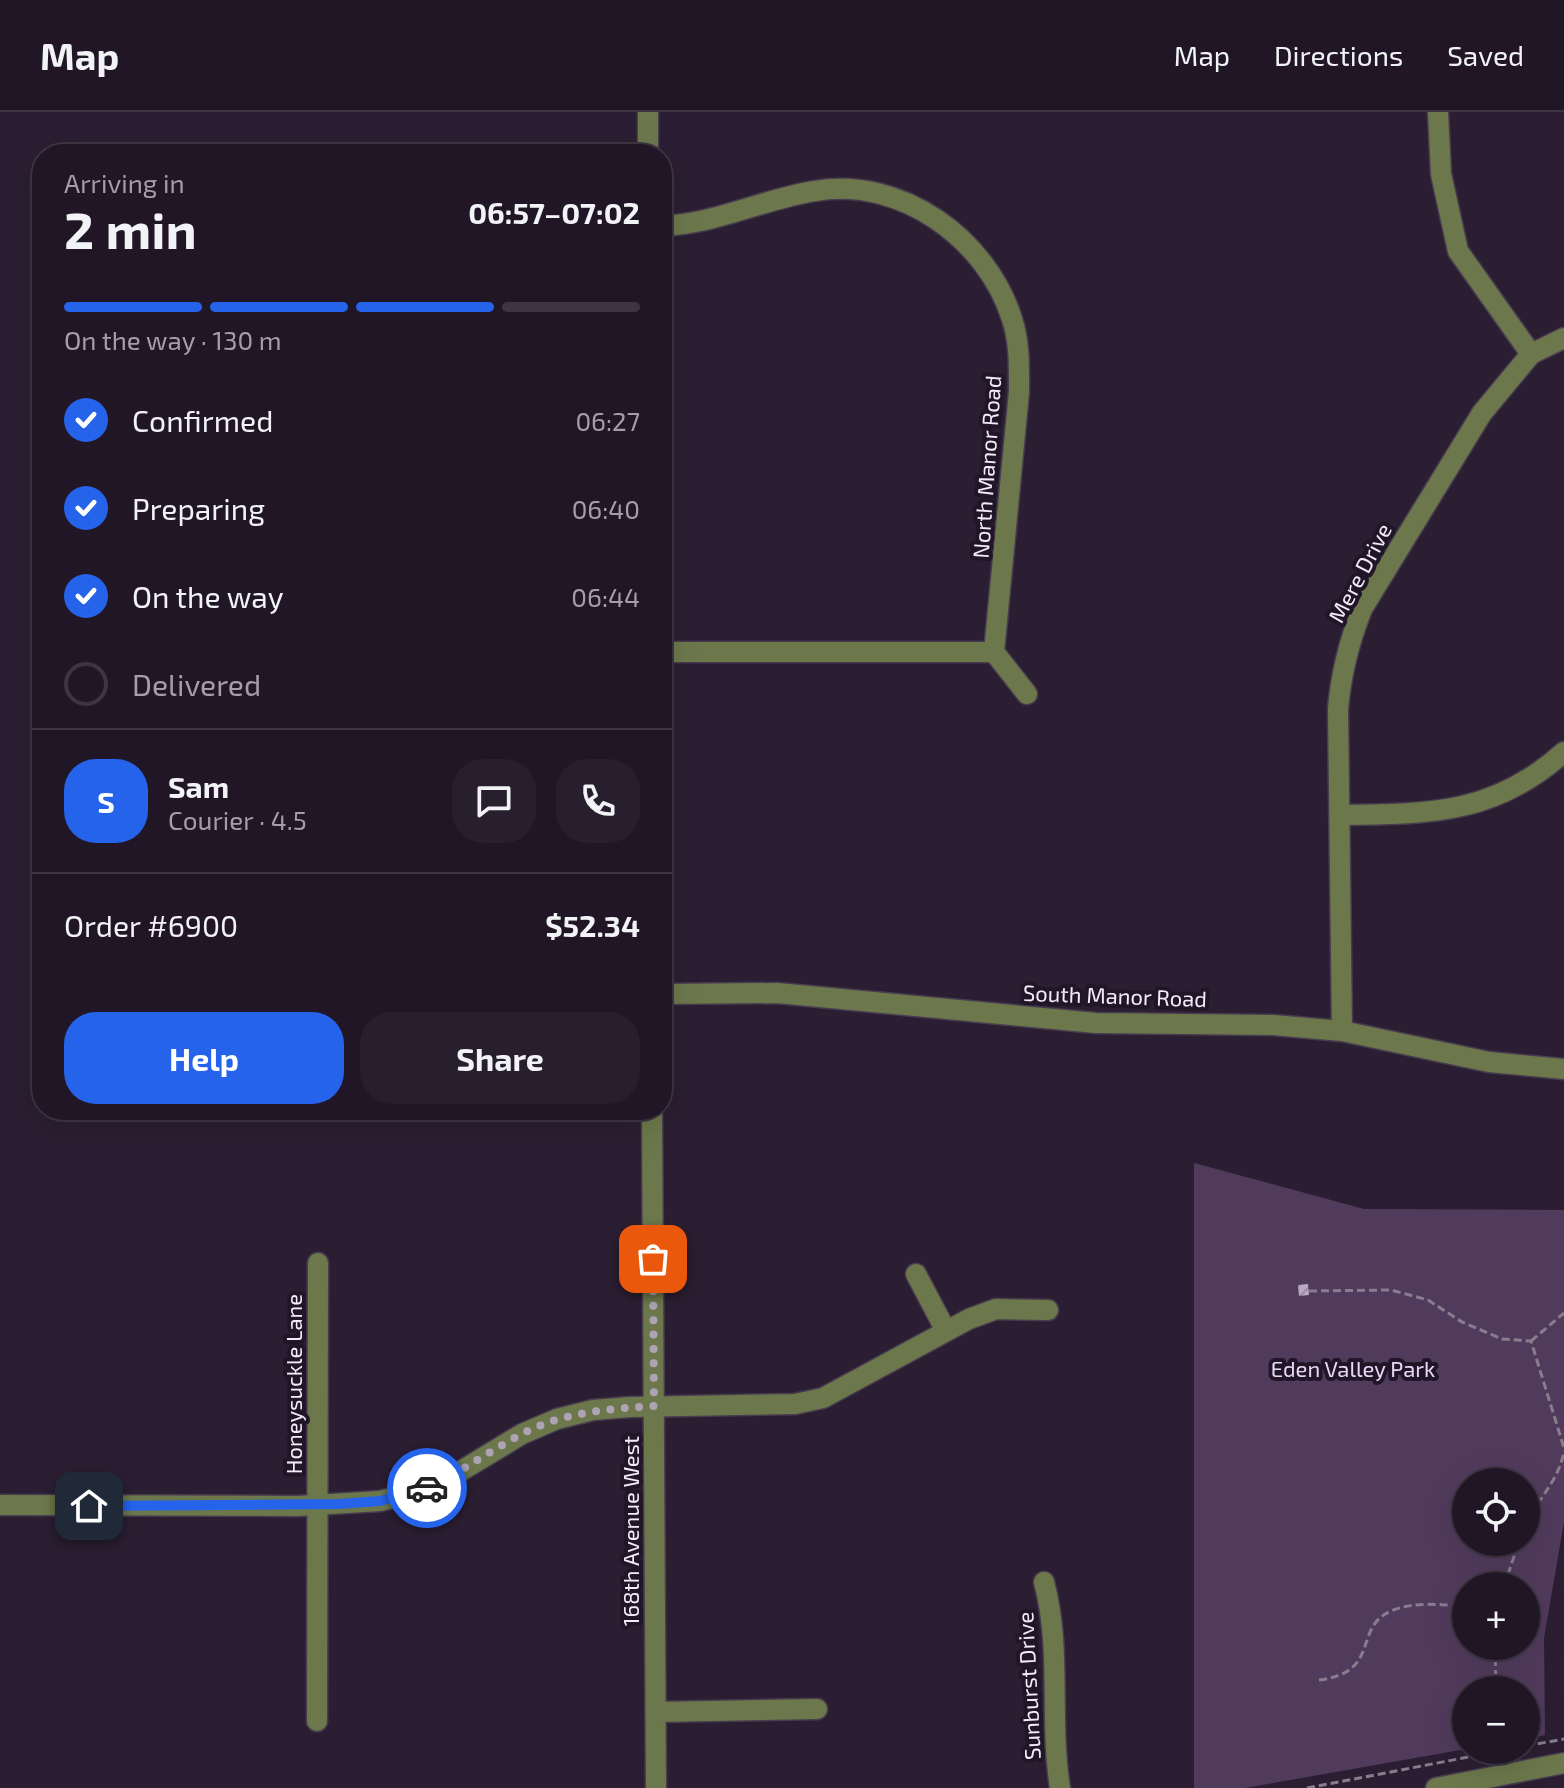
<!DOCTYPE html>
<html lang="en">
<head>
<meta charset="utf-8">
<style>
  body { margin:0; font-family:"Exo 2",sans-serif; background:#281f2e; color:#f1f3f6; height:100vh; display:flex; flex-direction:column; font-size:30px; white-space:nowrap }
  * { box-sizing:border-box; margin:0 }
  p { font-size:26px; color:#a29fa7 }
  .icon { flex:none; width:44px; height:44px; fill:none; stroke:currentColor; stroke-width:2; stroke-linecap:round; stroke-linejoin:round }
  .map { position:relative; flex:1; overflow:hidden }
  .panel { position:absolute; left:32px; top:32px; width:640px; height:976px; display:flex; flex-direction:column; background:#201626; border-radius:32px; box-shadow:0 8px 32px #0002,0 0 0 2px #3d3543 }
  .panel>* { flex:none }
  .fabs { position:absolute; left:1452px; top:1356px; display:grid; gap:16px }
  .fabs a { display:grid; place-items:center; width:88px; height:88px; border-radius:50%; background:#201626; box-shadow:0 8px 32px #0002,0 0 0 2px #3d3543; font-size:40px }
  .pin { position:absolute; display:grid; place-items:center; width:68px; height:68px; color:#fff; margin:-34px; border-radius:16px; box-shadow:0 4px 12px #0006 }
  .courier { position:absolute; display:grid; place-items:center; width:80px; height:80px; margin:-40px; border:6px solid #2563eb; border-radius:50%; background:#fff; color:#222; box-shadow:0 2px 10px #0007 }
  .summary em { font-style:normal; font-weight:700 }
  .summary div { display:flex; flex-direction:column-reverse }
  .summary { display:flex; align-items:center; justify-content:space-between; height:136px; padding:0 32px }
  h1 { font-size:52px; font-weight:700; line-height:60px }
  .bar { display:grid; grid-template-columns:repeat(4,1fr); gap:12px 8px; align-content:center; height:96px; padding:0 32px }
  .bar i { height:10px; border-radius:6px; background:#3d3543 }
  .bar .on { background:#2563eb }
  .bar p { grid-column:span 4 }
  .line { display:flex; align-items:center; gap:20px; padding:0 32px; border-top:2px solid #3d3543 }
  .line div { flex:1 }
  .round { display:grid; place-items:center; flex:none; width:84px; height:84px; border-radius:32px; background:#281f2e }
  ol { padding:0 32px; list-style:none }
  li { display:flex; align-items:center; gap:24px; height:88px }
  li p { margin-inline-start:auto }
  li .icon { padding:8px; border-radius:50%; background:#2563eb; color:#fff; stroke-width:4 }
  li:last-child { color:#a29fa7 }
  li i { width:44px; height:44px; border:4px solid #3d3543; border-radius:50% }
  .action { display:flex; gap:16px; margin-top:auto; padding:16px 32px }
  .action a { flex:1; height:92px; border-radius:32px; background:#2563eb; color:#fff; font-size:32px; font-weight:700; line-height:92px; text-align:center }
  .action a+a { background:#281f2e; color:#f1f3f6 }
  header { display:flex; align-items:center; gap:48px; box-sizing:border-box; height:112px; padding:0 40px; background:#201626; border-bottom:2px solid #3d3543 }
  header strong { font-size:38px }
  nav { display:flex; gap:44px; margin-inline-start:auto; font-size:28px }
  .map>svg:first-child { display:block }
  .green { fill:#513b5d; fill-rule:evenodd }
  .building { fill:url(#building-hatch) }
  .lines { fill:none; stroke-linecap:round; stroke-linejoin:round }
  .minor-casing { stroke:#473b4e; stroke-width:23 }
  .path { stroke:#887d8e; stroke-width:3; stroke-dasharray:8 4; stroke-linecap:butt }
  .minor { stroke:#6c784c; stroke-width:20 }
  .done { stroke:#ada3b3; stroke-width:8; stroke-dasharray:0 14.4 }
  .route { stroke:#2563eb; stroke-width:10 }
  .labels { text-anchor:middle; stroke-width:8; stroke-linejoin:round; paint-order:stroke }
  .street-label { font-size:22px; fill:#f3ebf8; stroke:#211528 }
  .park-label { font-size:22px; fill:#ead7f6; stroke:#211528 }
</style>
</head>
<body>
<header>
<strong>Map</strong>
<nav><a>Map</a><a>Directions</a><a>Saved</a></nav>
</header>
<div class="map">
<svg width="1564" height="1676" viewBox="0 0 1564 1676">
  <defs>
    <pattern id="building-hatch" width="6" height="6" patternUnits="userSpaceOnUse" patternTransform="scale(2)"><rect width="6" height="6" fill="#b9a9c3"/><path d="M-1 1l2-2M0 6l6-6M5 7l2-2" fill="none" stroke="#9d90a5"/></pattern>
  </defs>
  <rect width="100%" height="100%" fill="#2b1e32"/>
  <path class="green" d="M1194 1051 1364 1097 1564 1098V1410L1544 1526 1545 1623 1526 1627V1578H1466V1637L1245 1676H1194ZM1466 1370H1526V1430H1466ZM1466 1474H1526V1534H1466Z"/>
  <path class="building" d="M1308 1172 1309 1183 1299 1184 1298 1173Z"/>
  <g class="lines">
    <g class="minor-casing">
      <path id="minor" d="M648 0V42
        M1438 0 1441 62 1458 139 1531 242
        M662 114C716 112 763 87 815 79 901 64 987 127 1012 207 1020 231 1019 256 1019 280L994 540
        M662 540H994
        M994 540 1027 582
        M1340 703C1429 702 1494 703 1564 640
        M662 882 777 881 1096 911 1273 913 1342 919 1489 950 1564 957
        M1342 919 1338 597C1341 561 1349 530 1362 497L1482 301 1531 242 1564 226
        M652 998 656 1676
        M916 1162 945 1217
        M0 1393 298 1394 380 1389 419 1379 456 1362 522 1322 557 1307 593 1298 630 1295 795 1292 823 1286 969 1207 996 1197 1048 1198
        M1044 1470C1062 1537 1049 1607 1060 1676
        M656 1600 817 1597
        M317 1609 318 1151
        M1436 1676 1564 1651"/>
    </g>
    <path class="path" d="M662 134 663 522
      M663 558 667 862
      M667 902 668 990
      M1309 1179 1391 1178 1428 1188 1462 1210 1502 1227 1531 1229 1564 1336
      M1531 1229 1564 1201
      M1526 1413C1539 1384 1557 1372 1564 1340
      M1504 1474 1519 1430
      M1495 1534 1496 1578
      M1319 1568C1382 1560 1352 1516 1391 1499 1414 1489 1441 1493 1466 1494
      M1526 1634 1564 1627
      M1307 1676 1505 1638"/>
    <use href="#minor" class="minor"/>
  </g>
  <g class="lines">
    <path class="done" d="M427 1376C460 1361 488 1340 520 1323 562 1300 608 1297 654 1294L653 1147"/>
    <path class="route" d="M89 1394 339 1392 380 1389 427 1376"/>
  </g>
  <g class="labels">
    <g class="street-label">
      <text transform="translate(987 355) rotate(-86)" y="8">North Manor Road</text>
      <text transform="translate(1360 461) rotate(-62)" y="8">Mere Drive</text>
      <text transform="translate(1115 884) rotate(2)" y="8">South Manor Road</text>
      <text transform="translate(294 1272) rotate(-90)" y="8">Honeysuckle Lane</text>
      <text transform="translate(631 1419) rotate(-90)" y="8">168th Avenue West</text>
      <text transform="translate(1029 1574) rotate(-93)" y="8">Sunburst Drive</text>
    </g>
    <g class="park-label">
      <text x="1353" y="1265">Eden Valley Park</text>
    </g>
  </g>
</svg>
<div class="fabs">
<a><svg class="icon" aria-label="locate" viewBox="0 0 24 24"><circle cx="12" cy="12" r="6"/><path d="M12 2v4M12 18v4M2 12h4M18 12h4"/></svg></a>
<a>+</a>
<a>−</a>
</div>
<div class="pin" style="left:653px;top:1147px;background:#ea580c"><svg class="icon" aria-label="bag" viewBox="0 0 24 24"><path d="M5 8h14l-1 12H6zM9 8a3 3 0 0 1 6 0"/></svg></div>
<div class="pin" style="left:89px;top:1394px;background:#1f2937"><svg class="icon" aria-label="home" viewBox="0 0 24 24"><path d="M3 11l9-7 9 7M6 9v11h12V9"/></svg></div>
<div class="courier" style="left:427px;top:1376px"><svg class="icon" aria-label="car" viewBox="0 0 24 24"><path d="M5 17H2v-5l4-1 3-4h7l3 4 3 1v5h-3M9 17h6M6 11h13"/><circle cx="7" cy="17" r="2"/><circle cx="17" cy="17" r="2"/></svg></div>
<section class="panel">
<div class="summary"><div><h1>2 min</h1><p>Arriving in</p></div><em>06:57–07:02</em></div>
<div class="bar"><i class="on"></i><i class="on"></i><i class="on"></i><i></i><p>On the way · 130 m</p></div>
<ol>
<li><svg class="icon" aria-label="check" viewBox="0 0 24 24"><path d="M5 12l5 5 9-10"/></svg>Confirmed<p>06:27</p></li>
<li><svg class="icon" aria-label="check" viewBox="0 0 24 24"><path d="M5 12l5 5 9-10"/></svg>Preparing<p>06:40</p></li>
<li><svg class="icon" aria-label="check" viewBox="0 0 24 24"><path d="M5 12l5 5 9-10"/></svg>On the way<p>06:44</p></li>
<li><i></i>Delivered</li>
</ol>
<div class="line" style="height:144px"><b class="round" style="background:#2563eb;color:#fff">S</b><div><b>Sam</b><p>Courier · 4.5</p></div><a class="round"><svg class="icon" aria-label="chat" viewBox="0 0 24 24"><path d="M4 5h16v11H9l-5 4z"/></svg></a><a class="round"><svg class="icon" aria-label="phone" viewBox="0 0 24 24"><path d="M5 4h4l2 5-3 2q2 4 5 5l2-3 5 2v4C11 20 4 13 5 4z"/></svg></a></div>
<div class="line" style="height:104px"><div>Order #6900</div><b>$52.34</b></div>
<div class="action"><a>Help</a><a>Share</a></div>
</section>
</div>
</body>
</html>
